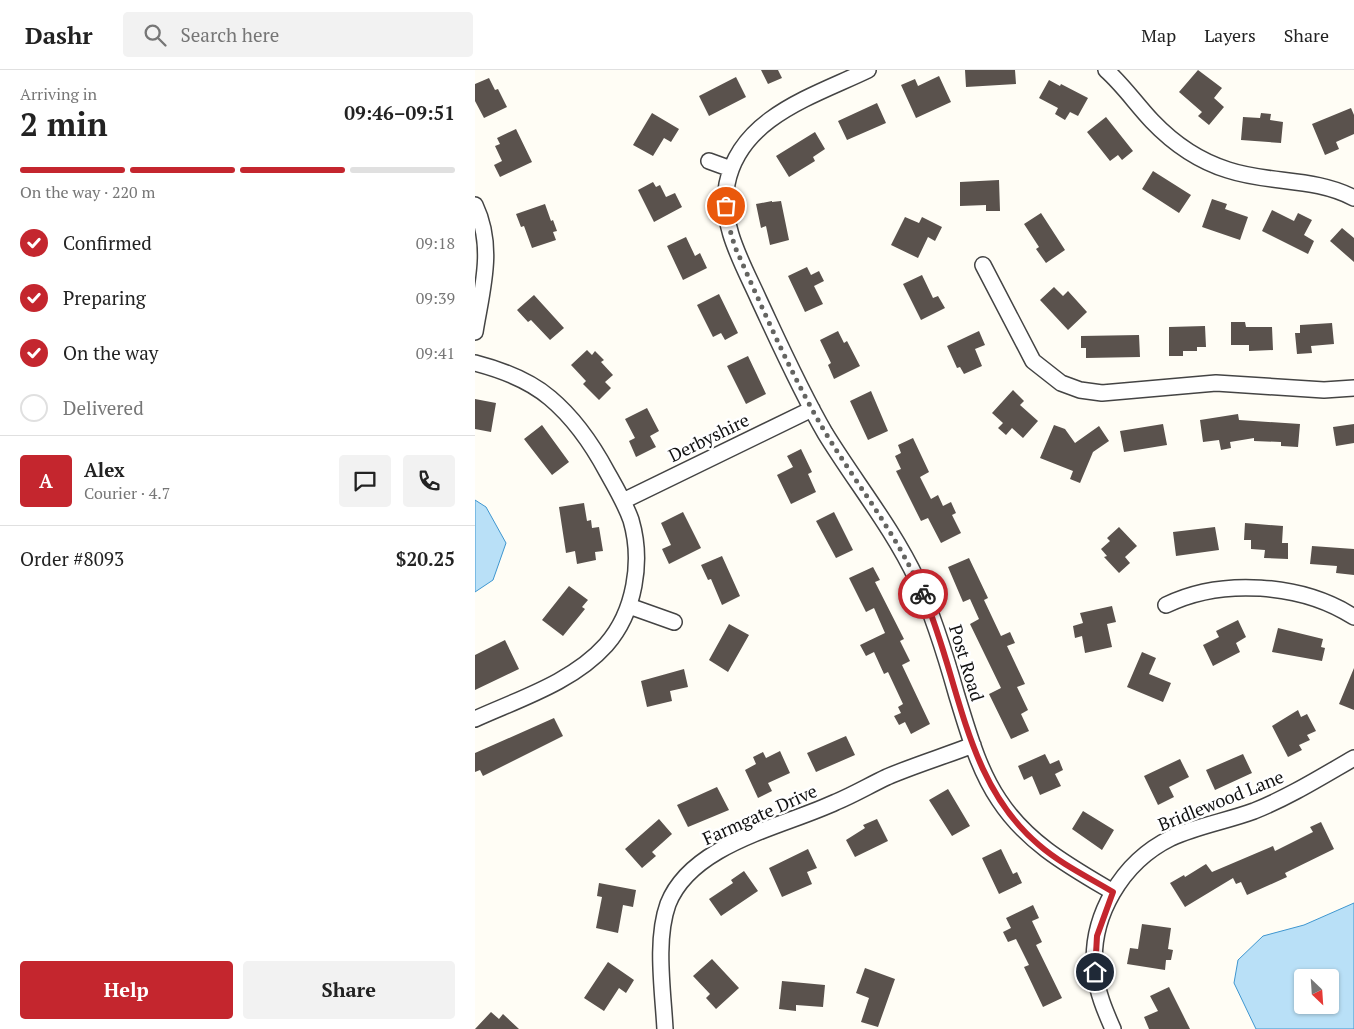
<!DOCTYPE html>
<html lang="en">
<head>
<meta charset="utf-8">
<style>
  body { margin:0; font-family:"PT Serif",serif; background:#f2f2f2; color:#222; height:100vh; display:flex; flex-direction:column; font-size:19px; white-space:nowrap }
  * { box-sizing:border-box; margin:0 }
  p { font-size:16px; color:#767676 }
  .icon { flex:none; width:28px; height:28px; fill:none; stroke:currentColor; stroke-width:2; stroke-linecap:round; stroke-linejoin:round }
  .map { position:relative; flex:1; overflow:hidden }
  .drawer { display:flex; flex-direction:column; background:#fff; width:475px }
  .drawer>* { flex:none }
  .needle { width:32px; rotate:155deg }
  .tools { position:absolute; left:819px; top:899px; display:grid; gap:10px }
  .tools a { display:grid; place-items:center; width:45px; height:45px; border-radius:5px; background:#fff; box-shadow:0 1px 4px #0004; font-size:25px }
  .pin { position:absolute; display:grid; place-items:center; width:42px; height:42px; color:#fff; margin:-21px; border:2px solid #fff; border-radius:50%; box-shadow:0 1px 5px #0007 }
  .courier { position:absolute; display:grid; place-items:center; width:50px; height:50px; margin:-25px; border:4px solid #c4262e; border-radius:50%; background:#fff; color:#222; box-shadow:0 1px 6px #0007 }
  .headline em { font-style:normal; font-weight:700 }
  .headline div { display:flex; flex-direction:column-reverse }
  .headline { display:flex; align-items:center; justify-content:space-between; height:85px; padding:0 20px }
  h1 { font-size:32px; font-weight:700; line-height:38px }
  .bar { display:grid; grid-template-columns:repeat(4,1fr); gap:8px 5px; align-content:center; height:60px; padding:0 20px }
  .bar i { height:6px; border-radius:4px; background:#e0e0e0 }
  .bar .current { background:#c4262e }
  .bar p { grid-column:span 4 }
  .line { display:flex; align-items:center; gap:12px; padding:0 20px; border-top:1px solid #e0e0e0 }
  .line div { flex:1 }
  .round { display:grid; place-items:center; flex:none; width:52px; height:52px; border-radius:5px; background:#f2f2f2 }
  ol { padding:0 20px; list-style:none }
  li { display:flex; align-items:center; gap:15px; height:55px }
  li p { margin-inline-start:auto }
  li .icon { padding:5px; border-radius:50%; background:#c4262e; color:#fff; stroke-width:4 }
  li:last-child { color:#767676 }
  li i { width:28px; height:28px; border:2px solid #e0e0e0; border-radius:50% }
  .primary-button { display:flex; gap:10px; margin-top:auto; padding:10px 20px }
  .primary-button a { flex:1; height:58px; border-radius:5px; background:#c4262e; color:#fff; font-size:20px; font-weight:700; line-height:58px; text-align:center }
  .primary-button a+a { background:#f2f2f2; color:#222 }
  header { display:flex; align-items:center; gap:30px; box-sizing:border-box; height:70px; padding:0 25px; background:#fff; border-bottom:1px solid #e0e0e0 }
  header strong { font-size:24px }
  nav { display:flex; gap:28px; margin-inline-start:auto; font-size:18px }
  .search { width:350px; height:45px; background:#f2f2f2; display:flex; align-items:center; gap:12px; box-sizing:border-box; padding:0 18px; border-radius:5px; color:#767676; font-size:19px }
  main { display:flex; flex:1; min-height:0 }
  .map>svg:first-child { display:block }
  .water { fill:#b9e0f7; stroke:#3f96cf; fill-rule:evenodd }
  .building { fill:#5a524d }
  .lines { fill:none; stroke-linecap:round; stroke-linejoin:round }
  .minor-casing { stroke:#444; stroke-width:18 }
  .minor { stroke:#fff; stroke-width:15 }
  .done { stroke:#646461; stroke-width:5; stroke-dasharray:0 9 }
  .route { stroke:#c4262e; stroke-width:6 }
  .labels { text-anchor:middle; stroke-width:5; stroke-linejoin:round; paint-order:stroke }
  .street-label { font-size:18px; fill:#111; stroke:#fff }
</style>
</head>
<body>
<header>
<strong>Dashr</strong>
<div class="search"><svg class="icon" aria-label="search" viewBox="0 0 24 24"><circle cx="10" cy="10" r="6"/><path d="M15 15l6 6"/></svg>Search here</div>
<nav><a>Map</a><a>Layers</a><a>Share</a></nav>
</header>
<main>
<section class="drawer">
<div class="headline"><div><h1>2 min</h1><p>Arriving in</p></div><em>09:46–09:51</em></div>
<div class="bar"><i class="current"></i><i class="current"></i><i class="current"></i><i></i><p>On the way · 220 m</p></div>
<ol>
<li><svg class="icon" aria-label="check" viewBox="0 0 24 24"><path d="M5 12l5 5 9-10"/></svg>Confirmed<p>09:18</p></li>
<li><svg class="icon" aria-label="check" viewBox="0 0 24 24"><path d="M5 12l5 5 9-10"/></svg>Preparing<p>09:39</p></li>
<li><svg class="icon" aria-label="check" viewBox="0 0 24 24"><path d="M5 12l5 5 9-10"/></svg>On the way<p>09:41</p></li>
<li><i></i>Delivered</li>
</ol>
<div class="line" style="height:90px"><b class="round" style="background:#c4262e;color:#fff">A</b><div><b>Alex</b><p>Courier · 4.7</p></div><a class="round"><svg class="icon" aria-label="chat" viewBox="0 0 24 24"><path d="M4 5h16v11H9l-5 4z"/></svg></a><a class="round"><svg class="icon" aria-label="phone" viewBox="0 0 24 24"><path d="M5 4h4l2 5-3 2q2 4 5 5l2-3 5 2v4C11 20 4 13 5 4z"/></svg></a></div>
<div class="line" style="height:65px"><div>Order #8093</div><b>$20.25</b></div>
<div class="primary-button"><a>Help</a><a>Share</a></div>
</section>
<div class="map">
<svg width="879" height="959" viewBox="0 0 879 959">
  <rect width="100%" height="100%" fill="#fffdf5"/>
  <path class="water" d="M0 430 11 437 31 473 18 510 0 522Z
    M879 833V959H781L759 913 763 890 788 866 829 855ZM828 908H855V935H828Z"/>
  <path class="building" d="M286 0H303L307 8 293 14Z
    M490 0H540L541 14 491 17Z
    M723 0 747 18 739 28 749 37 734 55 723 46 727 42 704 22Z
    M464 6 476 32 441 48 426 15 440 9 443 16Z
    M261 7 271 27 234 46 224 26Z
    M14 8 20 20 23 19 32 37 9 48 0 31V14Z
    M574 10 585 16 586 14 613 28 603 46 595 42 590 50 580 44 583 38 564 28Z
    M402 33 411 53 372 70 363 51Z
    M876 38 879 45V64L861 72 864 79 850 85 837 54Z
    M177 43 204 59 196 72 189 68 178 86 158 75Z
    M786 43 796 44 795 50 808 52 806 73 766 70 768 47 785 48Z
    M631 47 658 81 647 90 643 85 635 91 612 62Z
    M41 59 57 92 25 107 19 95 27 91 20 76 25 74 22 68Z
    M340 62 350 79 338 87 340 91 314 107 301 86Z
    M678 101 716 125 704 143 667 119Z
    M524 110 525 141H511V135L485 136V112Z
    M178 112 181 117 185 115 191 127 200 123 207 137 179 152 163 120Z
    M737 129 752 134 750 139 773 147 765 170 727 157Z
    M297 131V132L306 131 314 170 295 175 291 156 286 158 281 134Z
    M70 134 76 151 78 150 82 161 78 162 81 170 57 178 49 156 46 157 41 144Z
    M797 140 819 151 823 143 837 150 829 165 839 171 833 184 787 161Z
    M566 143 590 180 571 193 561 179 564 177 549 154Z
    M430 147 444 153 447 147 467 157 460 171 453 167 443 188 416 175Z
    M867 158 879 168V192L855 171Z
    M211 167 220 186 225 183 232 198 208 210 192 176Z
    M332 197 336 205 344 201 349 211 339 216 348 234 330 242 313 206Z
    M447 205 458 228 463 226 470 238 446 250 428 214Z
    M579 217 588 226 593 221 612 242 593 260 565 230Z
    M244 224 263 263 250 270 246 263 238 267 222 235Z
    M59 225 89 258 75 270 56 250 53 252 42 240Z
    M756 252H770L771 257H797L798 280 774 281V275H756Z
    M857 253 859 274 836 276 837 283 822 284 820 263H825V255Z
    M730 256 731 277H722V281H708V286H694V257Z
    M363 261 369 273 372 271 385 296 359 309 353 295 356 293 345 270Z
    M504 261 510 275 500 279 507 296 489 304 485 297 482 298 472 276Z
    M664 265 665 287 611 288V278H606V266Z
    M112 280 117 285 120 281 129 290 126 292 138 305 130 312 136 318 124 330 108 314 111 311 96 295Z
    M273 286 291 324 271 334 252 296Z
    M538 320 549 331 545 335 563 351 548 368 537 358 531 365 523 358 528 353 517 343Z
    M396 321 413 361 393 370 375 331Z
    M0 329 21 333 16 362 0 359Z
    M172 338 184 361 175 366 181 377 161 387 154 371 160 368 150 349Z
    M763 344 764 350 825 354 823 377 806 376V372L779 371V368L755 372 756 378 746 380 744 370 728 372 725 350Z
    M688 354 692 375 649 382 645 361Z
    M879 354V373L861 376 858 357Z
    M67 355 94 392 77 405 49 369Z
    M579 355 590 359 600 373 624 356 634 371 618 382 605 413 595 409 598 401 565 388Z
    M438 368 454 402 445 407 456 429 463 425 468 436 476 432 481 443 477 445 486 463 466 473 453 448 446 451 421 401 426 399 420 386 426 383 423 375Z
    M326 379 337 402 333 404 341 422 316 434 302 405 318 397 312 386Z
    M109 433 112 451 116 450 117 458 124 457 128 481 120 482 121 490 102 494 100 481 91 483 84 437Z
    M208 442 226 478 194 494 187 479 196 475 186 453Z
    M359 442 378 480 361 488 341 451Z
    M770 453 808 456 807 473H813V489L789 488 790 480 776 479V470H769Z
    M644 457 662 476 650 487 655 493 644 503 629 487 632 486 626 479 635 471 632 468Z
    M740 457 744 480 701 486 698 462Z
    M837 476 879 479V505L861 503 862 496 835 494Z
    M247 486 265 526 247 535 236 509 233 510 226 495Z
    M494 488 513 528 509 530 526 566 535 562 540 573 532 576 550 614 542 617 553 640 546 644 554 661 536 669 514 624 526 618 495 554 504 549 495 529 488 532 473 497Z
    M398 497 405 510 400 512 429 569 425 571 435 591 427 595 455 654 436 664 430 652 424 655 419 646 426 643 423 637 428 634 413 602 409 604 399 582 391 586 385 575 410 563 399 538 391 542 374 508Z
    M94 516 113 530 107 537 110 539 88 566 67 550Z
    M637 536 641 552 632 554 637 577 610 583 607 566 600 568 598 556 608 553 605 543Z
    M763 550 771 567 761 573 765 582 738 596 728 575 744 567 741 561Z
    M254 554 274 565 253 602 234 590Z
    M803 558 848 569 846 577 850 578 847 591 797 582Z
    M30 570 44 599 0 620V585Z
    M667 582 681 588 674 604 696 613 688 632 652 617Z
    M879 598V640L864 634Z
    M209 599 213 617 195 621 197 631 172 637 166 611Z
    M823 640 826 647 832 644 841 661 832 665 835 670 824 675 827 680 813 687 797 656Z
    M79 648 88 666 8 706 5 700 0 702V683Z
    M371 666 380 685 341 702 332 683Z
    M305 681 315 703 293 713 297 721 283 728 270 700 281 694 278 687 288 682 291 688Z
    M570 684 575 694 584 690 588 700 580 704 586 716 565 725 557 706 549 710 543 696Z
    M768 684 777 703 740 720 731 700Z
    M705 689 714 707 694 717 699 727 683 735 669 706Z
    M242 717 254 740 213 757 202 735Z
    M473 719 495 756 477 766 454 730Z
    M608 741 639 760 627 780 597 759Z
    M184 749 197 764 177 782 181 786 167 798 150 779Z
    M402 749 413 771 380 787 371 770 390 758 388 755Z
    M846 752 859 779 810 803 812 807 772 825 766 812 761 814 758 808 710 837 695 813 709 805 710 807 731 794 737 802 798 776 800 781 838 762 835 757Z
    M333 779 342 798 332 802 337 814 307 827 294 798Z
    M526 779 538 804 542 802 547 813 524 824 507 788Z
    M269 801 283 821 246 846 234 829 258 813 256 810Z
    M124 813 161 820 158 837 148 835 143 863 121 858 127 827 122 826Z
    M558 835 564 848 557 851 567 872 561 875 587 928 568 937 549 897 554 895 541 869 533 872 528 862 536 858 531 848Z
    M667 854 696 858 693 879 698 880 696 890H691L690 900 652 894 655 878 663 879Z
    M237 889 264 918 241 939 231 928 235 924 218 906Z
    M133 892 159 910 151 923 144 918 129 941 109 928Z
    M390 898 420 909 403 957 386 952 394 928 381 923Z
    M307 911 350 915 348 937 321 935V941L304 939Z
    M694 917 715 959H674L669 947 683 941 675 926Z
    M16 942 24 949 28 944 44 959H0Z"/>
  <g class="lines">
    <g class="minor-casing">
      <path id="minor" d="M393 0C339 26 265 47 252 114 244 155 268 194 284 230 305 275 325 320 350 363 380 412 417 457 442 510 459 547 471 587 482 626 493 661 503 699 524 730 552 773 594 796 638 822
        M631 0C648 15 661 34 677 51 698 73 724 91 753 100 795 114 839 107 879 128
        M234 91 256 99
        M0 135C20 177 7 219 0 262
        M508 195 558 291 586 313 605 320 627 323 741 313 849 320 879 318
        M0 293C27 300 54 310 75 328 100 349 117 374 132 402 141 418 150 433 156 450 168 491 160 542 131 575 98 612 44 629 0 649
        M148 431 337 339
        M691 535C746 508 826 513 879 547
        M154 536 199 552
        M190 959C188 921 180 870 193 834 217 773 308 757 361 732 378 725 395 715 412 707 440 695 470 686 498 675
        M638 959C630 941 622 922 620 902 614 847 647 792 696 768 722 756 752 751 779 741 814 727 846 707 879 688"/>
    </g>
    <use href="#minor" class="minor"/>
  </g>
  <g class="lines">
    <path class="done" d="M251 136 255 160 260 177C288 239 315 303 350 362 384 418 421 463 448 524"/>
    <path class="route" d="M448 524C485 609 489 712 564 775 586 794 613 807 638 822L622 866 620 902"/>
  </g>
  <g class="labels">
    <g class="street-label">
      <text transform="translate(234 368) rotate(-26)" y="6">Derbyshire</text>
      <text transform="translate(491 593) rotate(73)" y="6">Post Road</text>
      <text transform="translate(746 731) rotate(-22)" y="6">Bridlewood Lane</text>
      <text transform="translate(285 745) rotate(-24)" y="6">Farmgate Drive</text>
    </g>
  </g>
</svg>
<div class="tools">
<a><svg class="needle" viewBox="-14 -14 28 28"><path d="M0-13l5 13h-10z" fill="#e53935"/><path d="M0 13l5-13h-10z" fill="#767676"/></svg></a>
</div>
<div class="pin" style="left:251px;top:136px;background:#ea580c"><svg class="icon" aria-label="bag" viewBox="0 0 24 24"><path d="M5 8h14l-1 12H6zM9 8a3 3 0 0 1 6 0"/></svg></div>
<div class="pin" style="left:620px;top:902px;background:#1f2937"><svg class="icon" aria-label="home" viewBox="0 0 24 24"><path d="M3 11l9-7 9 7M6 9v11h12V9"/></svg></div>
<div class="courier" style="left:448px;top:524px"><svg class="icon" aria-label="bike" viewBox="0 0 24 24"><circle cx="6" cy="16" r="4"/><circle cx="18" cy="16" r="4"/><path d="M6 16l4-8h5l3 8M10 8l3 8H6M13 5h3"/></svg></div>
</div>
</main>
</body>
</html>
